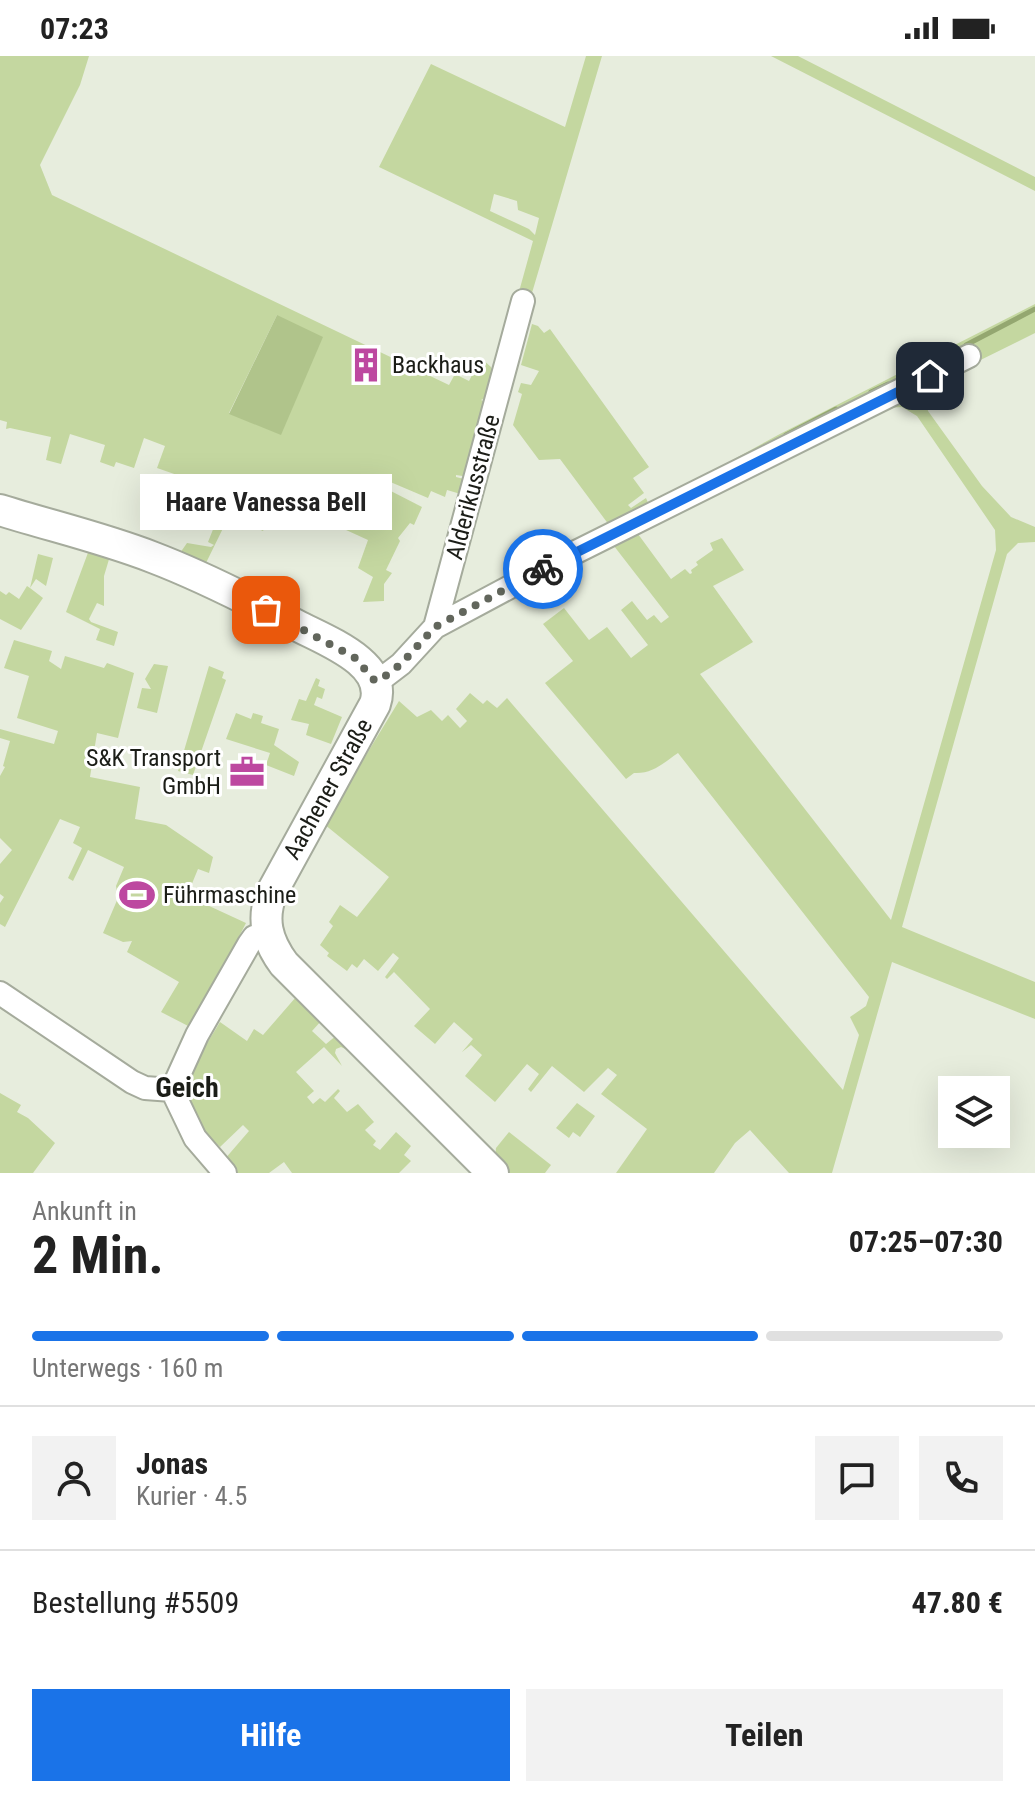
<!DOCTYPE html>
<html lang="de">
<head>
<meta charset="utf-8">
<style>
  body { margin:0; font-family:"Roboto Condensed",sans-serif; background:#f2f2f2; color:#222; height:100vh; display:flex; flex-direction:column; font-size:30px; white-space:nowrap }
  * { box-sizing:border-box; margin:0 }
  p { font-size:26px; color:#767676 }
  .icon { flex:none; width:44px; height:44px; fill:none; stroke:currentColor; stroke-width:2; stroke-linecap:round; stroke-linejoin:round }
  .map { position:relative; height:1117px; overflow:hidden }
  .panel { display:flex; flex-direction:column; background:#fff; flex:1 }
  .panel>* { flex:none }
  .buttons { position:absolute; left:938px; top:1020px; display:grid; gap:16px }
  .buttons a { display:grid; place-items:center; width:72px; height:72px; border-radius:0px; background:#fff; box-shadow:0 8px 32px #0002; font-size:40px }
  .pin { position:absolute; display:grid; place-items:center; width:68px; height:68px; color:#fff; margin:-34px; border-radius:16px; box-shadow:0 4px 12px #0006 }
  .courier { position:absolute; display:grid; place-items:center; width:80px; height:80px; margin:-40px; border:6px solid #1a73e8; border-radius:50%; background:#fff; color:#222; box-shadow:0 2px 10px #0007 }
  .bubble { position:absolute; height:56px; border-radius:0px; background:#fff; box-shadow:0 8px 32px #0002; font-size:26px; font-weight:700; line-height:56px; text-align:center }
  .headline em { font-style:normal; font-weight:700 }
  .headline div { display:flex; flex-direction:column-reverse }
  .headline { display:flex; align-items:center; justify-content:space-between; height:136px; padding:0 32px }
  h1 { font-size:52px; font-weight:700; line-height:60px }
  .bar { display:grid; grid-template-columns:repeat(4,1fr); gap:12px 8px; align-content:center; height:96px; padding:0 32px }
  .bar i { height:10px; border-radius:6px; background:#e0e0e0 }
  .bar .on { background:#1a73e8 }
  .bar p { grid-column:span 4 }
  .line { display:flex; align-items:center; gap:20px; padding:0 32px; border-top:2px solid #e0e0e0 }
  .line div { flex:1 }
  .round { display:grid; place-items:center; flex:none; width:84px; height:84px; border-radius:0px; background:#f2f2f2 }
  .action { display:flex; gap:16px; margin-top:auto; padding:16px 32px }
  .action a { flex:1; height:92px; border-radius:0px; background:#1a73e8; color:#fff; font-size:32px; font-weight:700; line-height:92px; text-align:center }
  .action a+a { background:#f2f2f2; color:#222 }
  .status { display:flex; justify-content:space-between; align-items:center; height:56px; padding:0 40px; background:#fff; direction:ltr }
  .status svg { height:22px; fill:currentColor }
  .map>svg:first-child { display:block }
  .green { fill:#c4d7a0; fill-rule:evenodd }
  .forest { fill:#b0c48b }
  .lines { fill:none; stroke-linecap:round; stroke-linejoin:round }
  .stream { stroke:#94a770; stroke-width:5 }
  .street-casing { stroke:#a5ab9c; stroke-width:26 }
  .secondary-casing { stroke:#a5ab9c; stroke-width:34 }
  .street { stroke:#fff; stroke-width:22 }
  .secondary { stroke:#fff; stroke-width:30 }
  .done { stroke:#62665c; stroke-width:8; stroke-dasharray:0 14.4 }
  .route { stroke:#1a73e8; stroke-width:10 }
  .labels { text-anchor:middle; stroke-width:6; stroke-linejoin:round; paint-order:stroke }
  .poi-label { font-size:24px; fill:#1b1d17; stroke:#fff; text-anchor:start }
  .street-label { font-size:24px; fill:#1b1d17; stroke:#fff }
  .quarter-label { font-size:28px; font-weight:bold; fill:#1b1d17; stroke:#fff }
</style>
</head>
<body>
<div class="status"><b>07:23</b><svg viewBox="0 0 49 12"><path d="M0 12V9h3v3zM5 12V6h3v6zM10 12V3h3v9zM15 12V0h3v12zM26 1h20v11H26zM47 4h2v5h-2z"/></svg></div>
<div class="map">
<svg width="1035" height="1117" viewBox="0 0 1035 1117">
  <rect width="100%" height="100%" fill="#e7eddd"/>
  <path class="green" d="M0 0H89L80 29 40 109 52 139 449 329 455 318 469 325 474 315 479 314 481 302 491 311 495 320 489 340 481 344 490 348 469 421 456 419V421L468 424 464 439 447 434 445 441 431 435 428 442 388 425 385 432 422 451 414 469 410 467 398 482 400 485 386 514 392 517 384 528V545L363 546 373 521 358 512 368 484 278 443 263 475 229 460 205 509 180 497 187 487 211 491 214 489 208 486 216 466 196 457 202 446 193 442 198 430 188 425 187 429 178 425 180 420 157 412 165 390 144 382 134 412 116 406 114 411 100 406 105 389 70 378 61 408 46 404 51 381 10 372 6 373 7 366 0 364ZM277 259 281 378 229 357Z
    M586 0H602L529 247 517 243 533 185 379 111 431 8 565 71ZM494 138 517 145 518 154 539 162 535 179 529 173 490 155Z
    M771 0H798L1035 121V135Z
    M1035 248V277L934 327 926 340 928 355 982 430 1011 461 1035 471V486L1018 487 1007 498 902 871 1035 926V963L892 906 832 1117H789L750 1074 735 1087 714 1117H616L647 1073 601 1038 617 1019 608 1012 584 1036 552 1010 531 1036 528 1033 539 1018 527 1008 495 1046 465 1020 482 999 471 989 462 996 473 983 454 966 435 988 414 970 430 953 394 916 387 923 385 921 399 902 393 897 378 915 364 903 357 912 352 908 347 915 327 900 329 897 320 889 333 870 329 866 340 849 357 861 389 821 324 768 399 645 417 661 431 654 442 665 448 659 460 672 467 665 456 653 470 637 483 648 487 644 497 652 507 642 843 1034 859 979 850 961 866 950 869 941 678 697C663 707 653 718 634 717L626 723 545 627 573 605 543 568 564 552 589 584 607 571 631 602 648 589 621 554 632 545 647 564 654 559 661 567 669 561 614 490 638 478 671 523 685 513 690 518 692 517 691 514 698 509 696 506 713 494 710 487 722 482 744 514 713 530 753 586 700 618 891 864 996 494 995 474 917 360 902 351 886 352 685 430 778 379Z
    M532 268 538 270 544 277 550 273 649 411 633 422 644 437 628 449 631 452 646 442 649 449 609 469 560 403 539 404 513 369 522 338 518 336 521 327 531 329 539 315 521 309Z
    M89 494 110 500 104 520V550L97 547 89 563 91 566 118 576 114 590 96 584 100 573 66 556Z
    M38 498 53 502 46 530 36 523 30 532 43 542 21 574 0 563V535L6 539 9 536 19 543 27 530 30 532Z
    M14 584 52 595 49 605 61 613 65 600 104 612 107 607 134 617 118 682 97 677 90 721 140 731 135 763 166 769 213 801 209 817 198 813 191 830 210 839 207 849 246 867 192 972 161 956 179 926 127 896 132 885 123 886 103 877 118 842 116 830 124 811 88 794 73 825 68 822 82 792 73 787 80 771 60 763 5 871 0 868V847L4 841 0 838V808L12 794 0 782V720L5 711 3 710 10 685 0 682V673L54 688 58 675 17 662 29 620 4 612Z
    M154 608 168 610 157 657 137 652 142 632 151 633 145 623Z
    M209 610 224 616 222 622 226 624 193 719 178 715Z
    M316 622 320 624 318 630 325 633 322 643 317 641 314 649 342 661 331 688 306 679 309 668 291 664 299 643 306 645Z
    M236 657 251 663 253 657 263 660 261 667 279 673 274 689 299 706 294 720 266 709 270 697 226 683Z
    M296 941 322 964 312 975 326 988 337 979 352 996 341 991 336 993 335 997 342 1010 324 991 296 1016 314 1035 307 1041 313 1048 320 1042 325 1046 338 1033 340 1035 334 1042 347 1056 358 1048 374 1066 365 1074 376 1085 373 1089 380 1094 396 1076 411 1090 404 1099 411 1105 399 1117H292L284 1106 269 1117H237L224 1104 249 1075 243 1069 220 1091 216 1087 212 1091C168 1039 190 1016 220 966L247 985 254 973 263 979Z
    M0 1037 21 1049 17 1056 28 1062 55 1087 33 1117H0Z
    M577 1047 595 1060 580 1081 573 1076 569 1082 556 1072Z
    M509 1076 551 1109 545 1117H510L495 1102 496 1092Z"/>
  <path class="forest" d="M277 259 323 281 281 379 229 358Z"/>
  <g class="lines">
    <path class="stream" d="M966 289 1035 253
      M900 322 934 304
      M871 336 888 328
      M786 379 836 353"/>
    <g class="street-casing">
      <path id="street" d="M435 571 523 245
        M375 625 384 621 401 608 435 571 564 502 969 300
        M0 937 132 1026 145 1032 172 1034
        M172 1034 197 979 249 888 254 881 267 876
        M172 1034 195 1082 225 1117"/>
    </g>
    <g class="secondary-casing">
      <path id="secondary" d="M0 454C51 470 103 482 152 501 202 520 249 544 296 569 324 584 389 607 375 648L272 836C261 863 267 885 284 908L493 1117"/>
    </g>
    <use href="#street" class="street"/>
    <use href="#secondary" class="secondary"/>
  </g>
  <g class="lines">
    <path class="done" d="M266 554 354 601 375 625 384 621 401 608 435 571 543 513"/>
    <path class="route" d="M543 513 930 320"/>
  </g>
  <defs>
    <g id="building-bare" transform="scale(2.76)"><path d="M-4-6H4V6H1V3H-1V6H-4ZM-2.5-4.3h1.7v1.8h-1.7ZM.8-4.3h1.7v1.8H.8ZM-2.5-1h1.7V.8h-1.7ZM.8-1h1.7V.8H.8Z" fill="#bd48a0" stroke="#fff" stroke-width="2.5" paint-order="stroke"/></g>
    <g id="office-bare" transform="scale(2.76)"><path d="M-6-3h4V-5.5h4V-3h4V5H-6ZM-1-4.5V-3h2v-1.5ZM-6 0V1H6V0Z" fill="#bd48a0" stroke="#fff" stroke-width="2.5" paint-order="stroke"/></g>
    <g id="stadium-bare" transform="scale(2.76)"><path d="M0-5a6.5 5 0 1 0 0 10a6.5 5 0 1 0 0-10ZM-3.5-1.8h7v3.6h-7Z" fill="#bd48a0" stroke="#fff" stroke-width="2.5" paint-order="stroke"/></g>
  </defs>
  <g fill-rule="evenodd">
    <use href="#building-bare" x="366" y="309"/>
    <use href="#office-bare" x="247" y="716"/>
    <use href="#stadium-bare" x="137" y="839"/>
  </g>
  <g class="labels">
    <g class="poi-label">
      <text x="392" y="317">Backhaus</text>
      <text x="221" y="710" text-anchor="end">S&amp;K Transport<tspan x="221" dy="28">GmbH</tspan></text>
      <text x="163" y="847">Führmaschine</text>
    </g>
    <g class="street-label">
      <text transform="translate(473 431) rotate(-75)" y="8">Alderikusstraße</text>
      <text transform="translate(328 733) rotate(-61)" y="8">Aachener Straße</text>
    </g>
    <g class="quarter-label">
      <text x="187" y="1041">Geich</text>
    </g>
  </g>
</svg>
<div class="buttons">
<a><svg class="icon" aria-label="layers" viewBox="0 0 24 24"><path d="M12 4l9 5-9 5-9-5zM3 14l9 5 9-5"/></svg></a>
</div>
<div class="pin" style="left:266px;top:554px;background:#ea580c"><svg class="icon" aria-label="bag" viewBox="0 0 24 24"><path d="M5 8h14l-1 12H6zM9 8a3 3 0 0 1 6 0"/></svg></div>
<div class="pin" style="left:930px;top:320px;background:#1f2937"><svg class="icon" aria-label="home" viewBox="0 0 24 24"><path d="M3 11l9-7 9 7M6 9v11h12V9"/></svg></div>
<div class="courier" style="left:543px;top:513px"><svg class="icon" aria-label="bike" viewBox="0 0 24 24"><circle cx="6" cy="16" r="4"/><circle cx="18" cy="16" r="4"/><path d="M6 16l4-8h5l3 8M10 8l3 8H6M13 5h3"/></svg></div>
<div class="bubble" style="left:140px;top:418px;width:252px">Haare Vanessa Bell</div>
</div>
<section class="panel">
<div class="headline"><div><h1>2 Min.</h1><p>Ankunft in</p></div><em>07:25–07:30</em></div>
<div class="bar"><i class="on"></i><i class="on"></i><i class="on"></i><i></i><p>Unterwegs · 160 m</p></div>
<div class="line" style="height:144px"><a class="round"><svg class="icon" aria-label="person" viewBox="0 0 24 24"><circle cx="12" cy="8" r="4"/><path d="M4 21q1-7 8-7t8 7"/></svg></a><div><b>Jonas</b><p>Kurier · 4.5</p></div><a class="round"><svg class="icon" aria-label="chat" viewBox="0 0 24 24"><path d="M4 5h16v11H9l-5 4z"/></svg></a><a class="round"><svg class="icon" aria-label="phone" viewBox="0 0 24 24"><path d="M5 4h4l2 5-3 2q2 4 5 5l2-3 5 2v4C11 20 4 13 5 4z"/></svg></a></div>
<div class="line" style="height:104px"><div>Bestellung #5509</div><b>47.80 €</b></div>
<div class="action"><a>Hilfe</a><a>Teilen</a></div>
</section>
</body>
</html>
